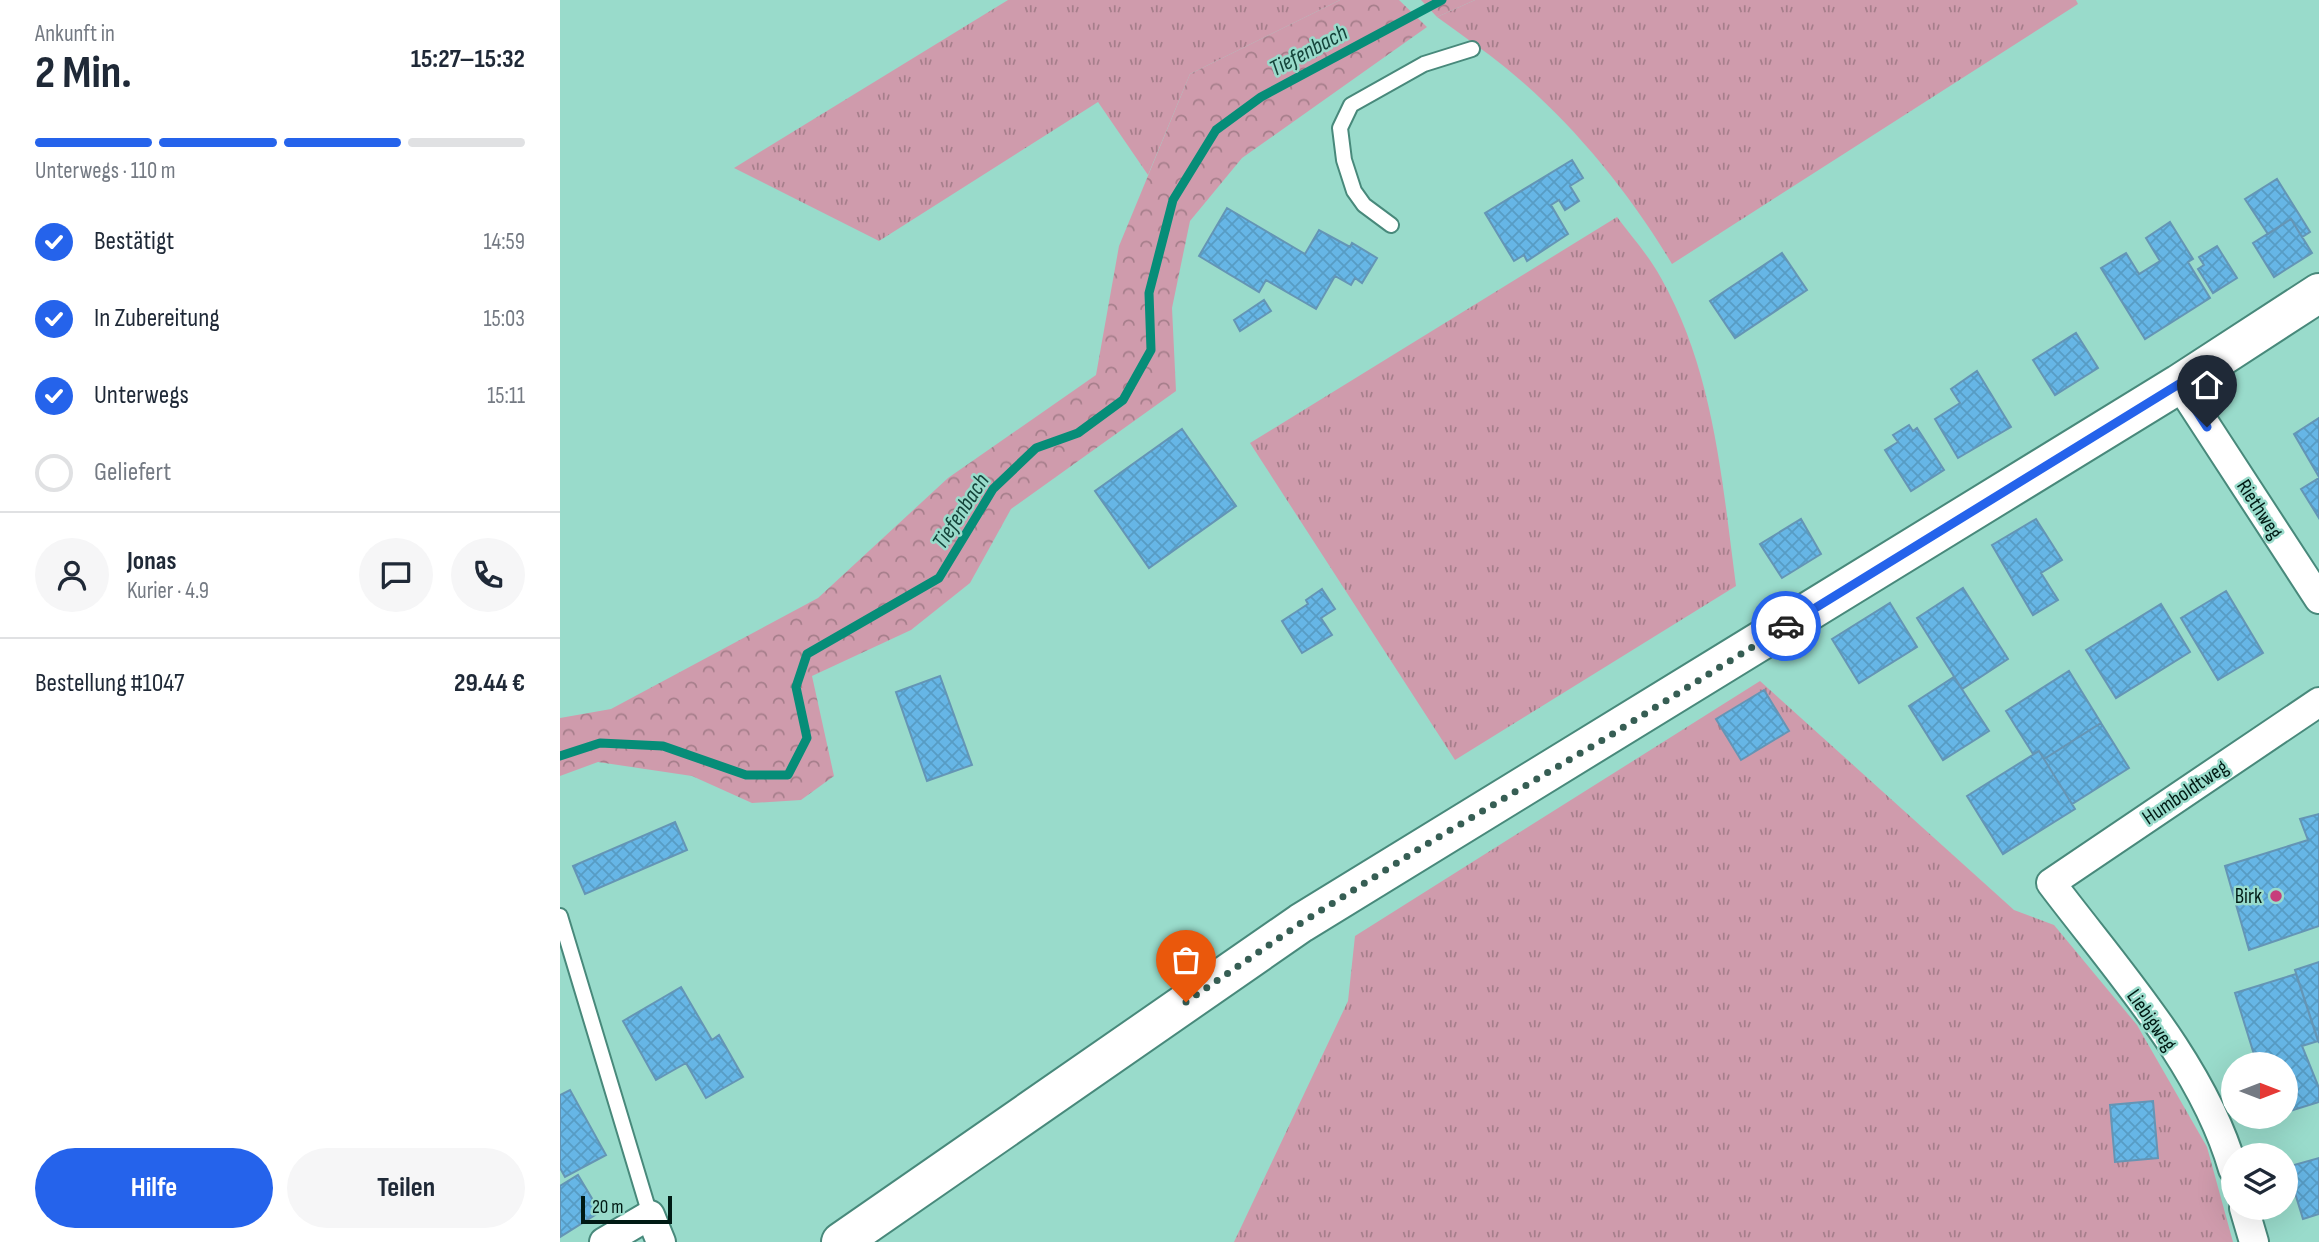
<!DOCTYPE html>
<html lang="de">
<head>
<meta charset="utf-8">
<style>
  body { margin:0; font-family:"Sofia Sans Condensed",sans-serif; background:#f6f6f7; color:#1f2937; height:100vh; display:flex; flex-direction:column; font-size:26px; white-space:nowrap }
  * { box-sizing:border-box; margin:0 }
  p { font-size:23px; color:#747a83 }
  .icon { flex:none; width:38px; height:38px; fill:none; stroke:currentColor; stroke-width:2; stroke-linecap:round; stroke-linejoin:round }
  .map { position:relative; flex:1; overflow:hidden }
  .drawer { display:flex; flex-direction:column; background:#fff; width:560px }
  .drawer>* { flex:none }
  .needle { width:46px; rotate:90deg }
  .buttons { position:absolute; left:1661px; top:1052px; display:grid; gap:14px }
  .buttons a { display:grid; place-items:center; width:77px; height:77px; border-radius:50%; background:#fff; box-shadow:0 7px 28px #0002; font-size:35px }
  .scale { position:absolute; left:21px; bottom:18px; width:91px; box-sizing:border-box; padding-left:7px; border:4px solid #001a14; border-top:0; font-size:19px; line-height:24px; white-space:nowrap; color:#001a14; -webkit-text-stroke:5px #99dbcb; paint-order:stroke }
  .pin { position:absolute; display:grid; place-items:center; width:60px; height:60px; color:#fff; margin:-72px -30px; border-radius:50% 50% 50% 0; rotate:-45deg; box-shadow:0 0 7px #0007 }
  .pin .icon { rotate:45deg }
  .courier { position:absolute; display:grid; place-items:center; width:70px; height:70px; margin:-35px; border:5px solid #2563eb; border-radius:50%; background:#fff; color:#222; box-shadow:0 2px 9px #0007 }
  .overview em { font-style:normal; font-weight:700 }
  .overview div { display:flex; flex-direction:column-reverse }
  .overview { display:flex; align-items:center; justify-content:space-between; height:119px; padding:0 35px }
  h1 { font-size:46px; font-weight:700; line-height:52px }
  .bar { display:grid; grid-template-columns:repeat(4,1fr); gap:10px 7px; align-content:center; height:84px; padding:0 35px }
  .bar i { height:9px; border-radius:5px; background:#e0e1e3 }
  .bar .active { background:#2563eb }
  .bar p { grid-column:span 4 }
  .line { display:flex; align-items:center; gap:18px; padding:0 35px; border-top:2px solid #e0e1e3 }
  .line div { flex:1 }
  .round { display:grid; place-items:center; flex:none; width:74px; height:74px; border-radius:37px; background:#f6f6f7 }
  ol { padding:0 35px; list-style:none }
  li { display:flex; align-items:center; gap:21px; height:77px }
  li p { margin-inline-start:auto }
  li .icon { padding:7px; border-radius:50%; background:#2563eb; color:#fff; stroke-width:4 }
  li:last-child { color:#747a83 }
  li i { width:38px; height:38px; border:4px solid #e0e1e3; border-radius:50% }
  .action { display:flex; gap:14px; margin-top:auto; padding:14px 35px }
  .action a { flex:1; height:80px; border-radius:42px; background:#2563eb; color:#fff; font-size:28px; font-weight:700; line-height:80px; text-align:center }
  .action a+a { background:#f6f6f7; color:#1f2937 }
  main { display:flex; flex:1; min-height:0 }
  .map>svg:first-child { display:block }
  .grass { fill:url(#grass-tufts) }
  .forest { fill:url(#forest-crowns) }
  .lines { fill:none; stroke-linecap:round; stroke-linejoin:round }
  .stream { stroke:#068d78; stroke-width:9 }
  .building { fill:url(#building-cross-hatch); stroke:#6495b5; stroke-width:2 }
  .lane-casing { stroke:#48897b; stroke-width:18 }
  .street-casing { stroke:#48897b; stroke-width:32 }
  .secondary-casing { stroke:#48897b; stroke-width:42 }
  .lane { stroke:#fff; stroke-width:14 }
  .street { stroke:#fff; stroke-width:28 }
  .secondary { stroke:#fff; stroke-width:38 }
  .done { stroke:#365e54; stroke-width:7; stroke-dasharray:0 12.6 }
  .route { stroke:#2563eb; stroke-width:9 }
  .poi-dot { fill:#c73e7b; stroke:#99dbcb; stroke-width:2.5 }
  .labels { text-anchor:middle; stroke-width:5; stroke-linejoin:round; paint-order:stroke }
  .street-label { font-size:21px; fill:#001a14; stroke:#99dbcb }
  .poi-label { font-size:21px; fill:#001a14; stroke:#99dbcb; text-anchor:end }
  .water-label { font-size:23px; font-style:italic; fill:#15453b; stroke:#99dbcb }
</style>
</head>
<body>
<main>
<section class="drawer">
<div class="overview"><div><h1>2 Min.</h1><p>Ankunft in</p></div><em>15:27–15:32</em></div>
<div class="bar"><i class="active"></i><i class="active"></i><i class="active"></i><i></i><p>Unterwegs · 110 m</p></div>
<ol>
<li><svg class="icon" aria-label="check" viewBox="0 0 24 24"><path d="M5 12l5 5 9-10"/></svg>Bestätigt<p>14:59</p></li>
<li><svg class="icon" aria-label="check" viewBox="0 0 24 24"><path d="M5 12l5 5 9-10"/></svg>In Zubereitung<p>15:03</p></li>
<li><svg class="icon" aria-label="check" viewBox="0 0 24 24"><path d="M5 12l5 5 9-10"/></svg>Unterwegs<p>15:11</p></li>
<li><i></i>Geliefert</li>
</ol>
<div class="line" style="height:126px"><a class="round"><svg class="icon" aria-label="person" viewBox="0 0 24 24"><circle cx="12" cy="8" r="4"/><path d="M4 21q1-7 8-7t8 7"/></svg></a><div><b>Jonas</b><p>Kurier · 4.9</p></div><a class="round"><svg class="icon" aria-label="chat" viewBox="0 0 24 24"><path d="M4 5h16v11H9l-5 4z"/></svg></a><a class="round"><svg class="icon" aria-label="phone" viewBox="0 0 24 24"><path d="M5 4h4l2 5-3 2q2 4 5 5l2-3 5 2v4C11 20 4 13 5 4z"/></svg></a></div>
<div class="line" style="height:91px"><div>Bestellung #1047</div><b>29.44 €</b></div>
<div class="action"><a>Hilfe</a><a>Teilen</a></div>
</section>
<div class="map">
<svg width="1759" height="1242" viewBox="0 0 1759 1242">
  <defs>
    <pattern id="grass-tufts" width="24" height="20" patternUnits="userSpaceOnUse" patternTransform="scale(1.75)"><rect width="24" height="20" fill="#cf9bac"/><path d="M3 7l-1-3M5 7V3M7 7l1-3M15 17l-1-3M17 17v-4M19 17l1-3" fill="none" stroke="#a67e8b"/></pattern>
    <pattern id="forest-crowns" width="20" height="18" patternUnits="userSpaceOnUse" patternTransform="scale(1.75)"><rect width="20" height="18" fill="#cf9bac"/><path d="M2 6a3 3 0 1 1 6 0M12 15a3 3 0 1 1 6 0" fill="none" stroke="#a67e8b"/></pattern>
    <pattern id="building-cross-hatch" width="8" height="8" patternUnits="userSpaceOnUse" patternTransform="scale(1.75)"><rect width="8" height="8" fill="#66b6e6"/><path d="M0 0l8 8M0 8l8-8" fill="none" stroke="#579cc4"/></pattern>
  </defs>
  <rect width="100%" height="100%" fill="#99dbcb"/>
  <path class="grass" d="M448 0H780L630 74 588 175 538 102 319 241 174 168Z
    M915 0H1516L1518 4 1112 264C1069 192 1011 121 946 68 924 50 900 34 877 17Z
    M1057 217C1072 237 1089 256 1101 278 1154 372 1162 480 1176 586L895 760 690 443Z
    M1200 681 1454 910 1494 925 1577 1025 1647 1147 1673 1242H674L788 1001 795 936Z"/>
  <path class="forest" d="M780 0H839L867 27 682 158 630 221 612 308 616 391 451 509 410 583 351 630 252 676 274 776 241 800 192 803 132 776 38 762 0 776V718L51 709 258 598 388 478 536 375 559 246 630 74Z
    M861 0H915L877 17Z"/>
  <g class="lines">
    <path class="stream" d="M0 756 40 743 103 746 186 775H228L247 738 236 687 247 654 379 578 433 489 476 448 518 433 563 400 591 350 589 293 613 200 656 130 701 97 882 0"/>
  </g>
  <path class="building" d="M1012 160 1023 178 1010 186 1019 201 1005 210 999 200 991 205 1008 234 967 261 964 255 954 261 925 213Z
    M1717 179 1750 232 1742 237 1731 219 1708 234 1685 199Z
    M667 208 745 254 759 230 790 247 792 243 817 258 802 283 795 278 791 285 775 276 756 309 706 280 699 292 639 256Z
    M1731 219 1752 253 1714 277 1693 243Z
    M1610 222 1633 259 1628 262 1650 298 1585 339 1541 268 1566 253 1579 274 1600 261 1586 238Z
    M1657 246 1677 278 1653 293 1638 269 1644 265 1639 257Z
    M1222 253 1247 290 1175 338 1150 301Z
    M704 300 711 311 680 331 674 320Z
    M1516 333 1538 368 1495 395 1473 360Z
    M1417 371 1451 427 1398 458 1375 419 1400 403 1391 389Z
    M1759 418V477L1734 434Z
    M1349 425 1353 431 1357 428 1384 470 1351 491 1325 450 1338 442 1333 435Z
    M622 429 676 506 589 568 535 491Z
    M1759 478V518L1741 489Z
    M1241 519 1261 554 1222 578 1200 544Z
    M1476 519 1502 560 1481 573 1498 600 1473 615 1432 545Z
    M1403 588 1448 659 1402 689 1357 618Z
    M762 589 775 609 761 618 772 635 742 653 722 621 748 604 746 600Z
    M1666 591 1703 653 1658 680 1621 618Z
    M1330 603 1357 647 1299 683 1272 639Z
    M1601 604 1630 652 1556 698 1526 650Z
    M1509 671 1541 723 1484 759 1479 751 1473 754 1446 711Z
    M380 676 412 765 367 781 336 692Z
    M1394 677 1429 731 1383 760 1349 706Z
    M1204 690 1229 731 1181 760 1156 719Z
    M1541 723 1569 768 1512 804 1484 759Z
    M1479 751 1515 809 1443 854 1407 796Z
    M1759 814V926L1689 950 1665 866 1748 840 1740 819Z
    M115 822 127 850 25 894 13 866Z
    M1759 962V1043L1735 970Z
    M1736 974 1758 1041 1742 1046 1759 1088V1102L1730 1111 1729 1107 1726 1108V1064H1697L1675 993Z
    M121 987 152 1040 159 1035 183 1077 146 1098 126 1063 96 1080 63 1021Z
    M10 1090 46 1155 5 1177 0 1168V1095Z
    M1593 1101 1598 1158 1555 1162 1550 1105Z
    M1759 1158V1214L1743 1219 1727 1167Z
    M18 1175 40 1212 0 1237V1186Z"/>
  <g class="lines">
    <g class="lane-casing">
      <path id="lane" d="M831 225 804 205 794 191 784 160 780 128 791 105 864 64 912 49
        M0 916 90 1215"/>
    </g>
    <g class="street-casing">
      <path id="street" d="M1619 384 1759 599
        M1673 1169C1643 1064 1555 968 1491 883L1759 702
        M1684 1208 1694 1242
        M44 1242 90 1215 101 1242"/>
    </g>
    <g class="secondary-casing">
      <path id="secondary" d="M281 1242 741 923 1619 384 1759 293"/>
    </g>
    <use href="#lane" class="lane"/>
    <use href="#street" class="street"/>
    <use href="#secondary" class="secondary"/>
  </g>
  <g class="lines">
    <path class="done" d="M626 1002 741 923 867 844 1046 738 1226 626"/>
    <path class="route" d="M1226 626 1619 384 1647 427"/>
  </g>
  <circle class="poi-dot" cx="1716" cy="896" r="7"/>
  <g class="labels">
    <g class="street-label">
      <text transform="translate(1700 509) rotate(57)" y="7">Riethweg</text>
      <text transform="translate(1625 792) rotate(-34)" y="7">Humboldtweg</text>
      <text transform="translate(1592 1020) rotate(55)" y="7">Liebigweg</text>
    </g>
    <g class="poi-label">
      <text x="1702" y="903">Birk</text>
    </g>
    <g class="water-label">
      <text transform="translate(748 50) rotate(-28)" y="8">Tiefenbach</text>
      <text transform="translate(400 511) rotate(-57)" y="8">Tiefenbach</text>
    </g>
  </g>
</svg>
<div class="buttons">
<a><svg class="needle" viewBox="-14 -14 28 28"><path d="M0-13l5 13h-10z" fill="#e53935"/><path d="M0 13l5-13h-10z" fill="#747a83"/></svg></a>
<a><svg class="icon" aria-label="layers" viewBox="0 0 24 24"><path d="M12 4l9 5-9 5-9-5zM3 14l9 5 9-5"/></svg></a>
</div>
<div class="scale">20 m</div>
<div class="pin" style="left:626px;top:1002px;background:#ea580c"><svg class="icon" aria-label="bag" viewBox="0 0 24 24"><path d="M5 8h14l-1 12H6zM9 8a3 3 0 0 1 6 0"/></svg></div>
<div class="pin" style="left:1647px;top:427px;background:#1f2937"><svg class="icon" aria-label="home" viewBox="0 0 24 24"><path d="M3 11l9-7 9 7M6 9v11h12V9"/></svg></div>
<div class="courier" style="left:1226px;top:626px"><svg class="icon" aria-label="car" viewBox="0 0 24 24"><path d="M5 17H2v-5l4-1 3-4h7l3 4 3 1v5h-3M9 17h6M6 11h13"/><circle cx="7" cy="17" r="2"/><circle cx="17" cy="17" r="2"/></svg></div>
</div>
</main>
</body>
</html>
